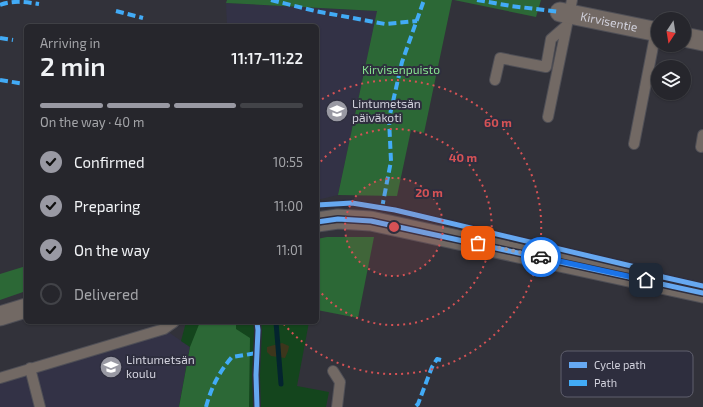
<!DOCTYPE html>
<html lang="en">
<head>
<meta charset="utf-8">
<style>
  body { margin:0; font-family:"Exo 2",sans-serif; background:#2e2e34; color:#f1f3f6; height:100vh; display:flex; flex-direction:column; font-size:15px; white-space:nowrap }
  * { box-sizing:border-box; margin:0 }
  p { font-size:13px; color:#a4a5a9 }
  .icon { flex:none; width:22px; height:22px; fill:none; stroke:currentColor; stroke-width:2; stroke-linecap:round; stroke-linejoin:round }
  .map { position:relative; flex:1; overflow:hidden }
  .details { position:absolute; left:24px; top:24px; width:295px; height:300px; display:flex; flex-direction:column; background:#26262c; border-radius:6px; box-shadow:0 1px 3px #0004,0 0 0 1px #424348 }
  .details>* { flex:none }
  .needle { width:26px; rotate:192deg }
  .tools { position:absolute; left:651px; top:12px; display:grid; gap:8px }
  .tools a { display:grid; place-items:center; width:40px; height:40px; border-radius:50%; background:#26262c; box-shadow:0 1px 3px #0004,0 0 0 1px #424348; font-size:20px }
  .pin { position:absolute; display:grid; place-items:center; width:34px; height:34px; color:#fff; margin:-17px; border-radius:8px; box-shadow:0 2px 6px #0006 }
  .courier { position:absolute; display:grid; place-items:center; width:40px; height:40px; margin:-20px; border:3px solid #1a73e8; border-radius:50%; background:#fff; color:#222; box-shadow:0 1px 5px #0007 }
  .summary em { font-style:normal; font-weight:600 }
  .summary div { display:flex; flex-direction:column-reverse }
  .summary { display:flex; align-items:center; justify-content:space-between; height:68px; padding:0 16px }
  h1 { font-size:26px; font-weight:600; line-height:30px }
  .bar { display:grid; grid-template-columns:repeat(4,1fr); gap:6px 4px; align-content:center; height:48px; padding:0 16px }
  .bar i { height:5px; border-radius:3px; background:#424348 }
  .bar .current { background:#9999a3 }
  .bar p { grid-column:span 4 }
  ol { padding:0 16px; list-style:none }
  li { display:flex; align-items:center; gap:12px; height:44px }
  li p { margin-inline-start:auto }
  li .icon { padding:4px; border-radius:50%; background:#9999a3; color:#111; stroke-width:4 }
  li:last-child { color:#a4a5a9 }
  li i { width:22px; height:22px; border:2px solid #424348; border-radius:50% }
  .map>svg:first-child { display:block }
  .built { fill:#333246 }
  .green { fill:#14451d }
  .forest { fill:#2c6836 }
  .sand { fill:#3d361c }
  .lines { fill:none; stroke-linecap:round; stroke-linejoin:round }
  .stream { stroke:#04242f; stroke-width:5 }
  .lane-casing { stroke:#4f4f56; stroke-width:12 }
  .street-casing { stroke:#4f4f56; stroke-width:21 }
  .lane { stroke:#726964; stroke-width:10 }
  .street { stroke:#726964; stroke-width:19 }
  .quiet { stroke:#42abf6; stroke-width:4; stroke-dasharray:8 4; stroke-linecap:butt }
  .cycleway-casing { stroke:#2e2e3e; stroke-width:8 }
  .cycleway { stroke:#66a8f1; stroke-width:5 }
  .done { stroke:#9999a3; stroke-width:4; stroke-dasharray:0 7.2 }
  .route { stroke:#1a73e8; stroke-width:5 }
  .ring { fill:none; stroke:#d55255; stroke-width:2; stroke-dasharray:2 4 }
  .labels { text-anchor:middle; stroke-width:4; stroke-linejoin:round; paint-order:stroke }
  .street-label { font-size:12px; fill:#d1d1dc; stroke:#2e2e3e }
  .park-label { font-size:12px; fill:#86e28f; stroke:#2e2e3e }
  .poi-label { font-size:12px; fill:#d1d1dc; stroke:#2e2e3e; text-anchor:start }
  .key { fill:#2e2e3e; stroke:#5f5f6d; stroke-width:1 }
  .key-label { font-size:11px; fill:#d1d1dc }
  .centre { fill:#d55255; stroke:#2e2e3e; stroke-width:2 }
  .ring-label { font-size:12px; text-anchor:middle; font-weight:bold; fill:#d55255; stroke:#2e2e3e; stroke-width:4; stroke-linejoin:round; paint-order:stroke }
</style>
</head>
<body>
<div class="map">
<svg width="703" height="407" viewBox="0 0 703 407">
  <rect width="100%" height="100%" fill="#32323a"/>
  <path class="built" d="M226 3 377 11 338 195 317 200V26H227Z
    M164 329 190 347 179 407H0V377Z"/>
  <path class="green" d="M186 322H309L297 386 329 392 326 407H179L190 347 181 341Z"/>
  <path class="forest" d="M227 0H452L424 133 411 130 397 196 338 195 377 11 226 3Z
    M454 0H541L536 17Z
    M327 237H374L358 318 317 310V239Z
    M26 266V291L0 300V274Z
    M200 322H236V329L250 338 249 407H179L190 347Z"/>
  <path class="sand" d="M282 343 289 346 288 351 285 358 271 356 267 352V347Z"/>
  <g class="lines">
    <path class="stream" d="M276 322 281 384"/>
    <g class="lane-casing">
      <path id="lane" d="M495 80 500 58 546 67 551 39 566 26
        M548 117 572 0
        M634 144 656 31
        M701 147 703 135
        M30 368 40 407
        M333 371 340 382 337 407
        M0 378 164 329 174 322"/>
    </g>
    <g class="street-casing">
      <g id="street">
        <path id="s1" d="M560 12 658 32"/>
        <path d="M684 37 703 41"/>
        <path d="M317 222 338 219 371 221 703 293"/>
        <path d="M0 316 26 308"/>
      </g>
    </g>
    <use href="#lane" class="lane"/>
    <use href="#street" class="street"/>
    <path class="quiet" d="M271 0 315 11 385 24 417 21
      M477 0 511 6 560 12
      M0 5C13 0 26 2 39 4
      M116 11 143 18
      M0 38 13 40
      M0 80 25 84
      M382 208 391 161 389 119 402 62 424 0
      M416 406 418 404 432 367 437 359 441 360
      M206 407C211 388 219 372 232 357L257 353"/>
    <g class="cycleway-casing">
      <path id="cycleway" d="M317 205 352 203 395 210 644 269 663 277 703 286
        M317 222 338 219 371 221 703 293
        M257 407 256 375 258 330 257 322"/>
    </g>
    <use href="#cycleway" class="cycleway"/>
  </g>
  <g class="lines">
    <path class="done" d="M478 243 541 257"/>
    <path class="route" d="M541 257 646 280"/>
  </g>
  <circle cx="394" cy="227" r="49" fill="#d55255" fill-opacity=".12"/>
  <g class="ring">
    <circle cx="394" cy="227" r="49"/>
    <path d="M317 166A98 98 0 1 1 317 288"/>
    <path d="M317 102A147 147 0 1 1 282 322"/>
  </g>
  <defs>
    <g id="school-disc" transform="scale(1.15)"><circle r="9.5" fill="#9999a3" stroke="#2e2e3e"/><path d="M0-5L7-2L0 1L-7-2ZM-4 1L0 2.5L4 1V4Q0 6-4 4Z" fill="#fff"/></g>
  </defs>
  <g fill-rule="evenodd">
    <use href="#school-disc" x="337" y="111"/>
    <use href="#school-disc" x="111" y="367"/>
  </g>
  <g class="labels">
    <g class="street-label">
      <text dy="4" stroke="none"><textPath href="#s1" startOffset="50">Kirvisentie</textPath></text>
    </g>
    <g class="park-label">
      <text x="401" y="74">Kirvisenpuisto</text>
    </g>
    <g class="poi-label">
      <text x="352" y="108">Lintumetsän<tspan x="352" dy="14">päiväkoti</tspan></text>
      <text x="126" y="364">Lintumetsän<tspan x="126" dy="14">koulu</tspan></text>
    </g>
  </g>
  <rect x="561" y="351" width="132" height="46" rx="6" class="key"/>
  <rect x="569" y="362" width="18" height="6" fill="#66a8f1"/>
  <rect x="569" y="380" width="18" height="6" fill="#42abf6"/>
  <g class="key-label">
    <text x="594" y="369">Cycle path</text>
    <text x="594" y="387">Path</text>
  </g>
  <circle cx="394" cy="227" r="6" class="centre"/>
  <g class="ring-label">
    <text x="498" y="127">60 m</text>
    <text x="463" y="162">40 m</text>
    <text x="429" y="197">20 m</text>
  </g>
</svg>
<div class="tools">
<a><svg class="needle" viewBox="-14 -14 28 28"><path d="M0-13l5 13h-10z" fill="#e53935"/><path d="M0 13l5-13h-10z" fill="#a4a5a9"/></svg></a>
<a><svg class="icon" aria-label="layers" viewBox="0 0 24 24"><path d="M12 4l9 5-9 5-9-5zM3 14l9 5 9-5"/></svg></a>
</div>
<div class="pin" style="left:478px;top:243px;background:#ea580c"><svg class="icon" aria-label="bag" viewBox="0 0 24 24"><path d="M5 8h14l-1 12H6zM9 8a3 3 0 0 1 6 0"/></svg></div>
<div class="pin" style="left:646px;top:280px;background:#1f2937"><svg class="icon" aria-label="home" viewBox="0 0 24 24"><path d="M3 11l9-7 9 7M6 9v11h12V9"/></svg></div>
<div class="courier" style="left:541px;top:257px"><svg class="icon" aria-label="car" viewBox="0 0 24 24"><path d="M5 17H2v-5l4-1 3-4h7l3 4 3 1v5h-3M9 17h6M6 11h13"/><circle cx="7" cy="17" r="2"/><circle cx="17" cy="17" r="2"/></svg></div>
<section class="details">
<div class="summary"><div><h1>2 min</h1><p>Arriving in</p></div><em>11:17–11:22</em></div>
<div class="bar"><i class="current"></i><i class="current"></i><i class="current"></i><i></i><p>On the way · 40 m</p></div>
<ol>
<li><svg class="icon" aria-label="check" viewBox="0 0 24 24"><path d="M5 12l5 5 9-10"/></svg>Confirmed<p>10:55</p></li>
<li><svg class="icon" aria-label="check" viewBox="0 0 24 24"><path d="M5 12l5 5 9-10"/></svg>Preparing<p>11:00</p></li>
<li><svg class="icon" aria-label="check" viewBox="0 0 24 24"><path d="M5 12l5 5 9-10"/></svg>On the way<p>11:01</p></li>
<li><i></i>Delivered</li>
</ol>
</section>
</div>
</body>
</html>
